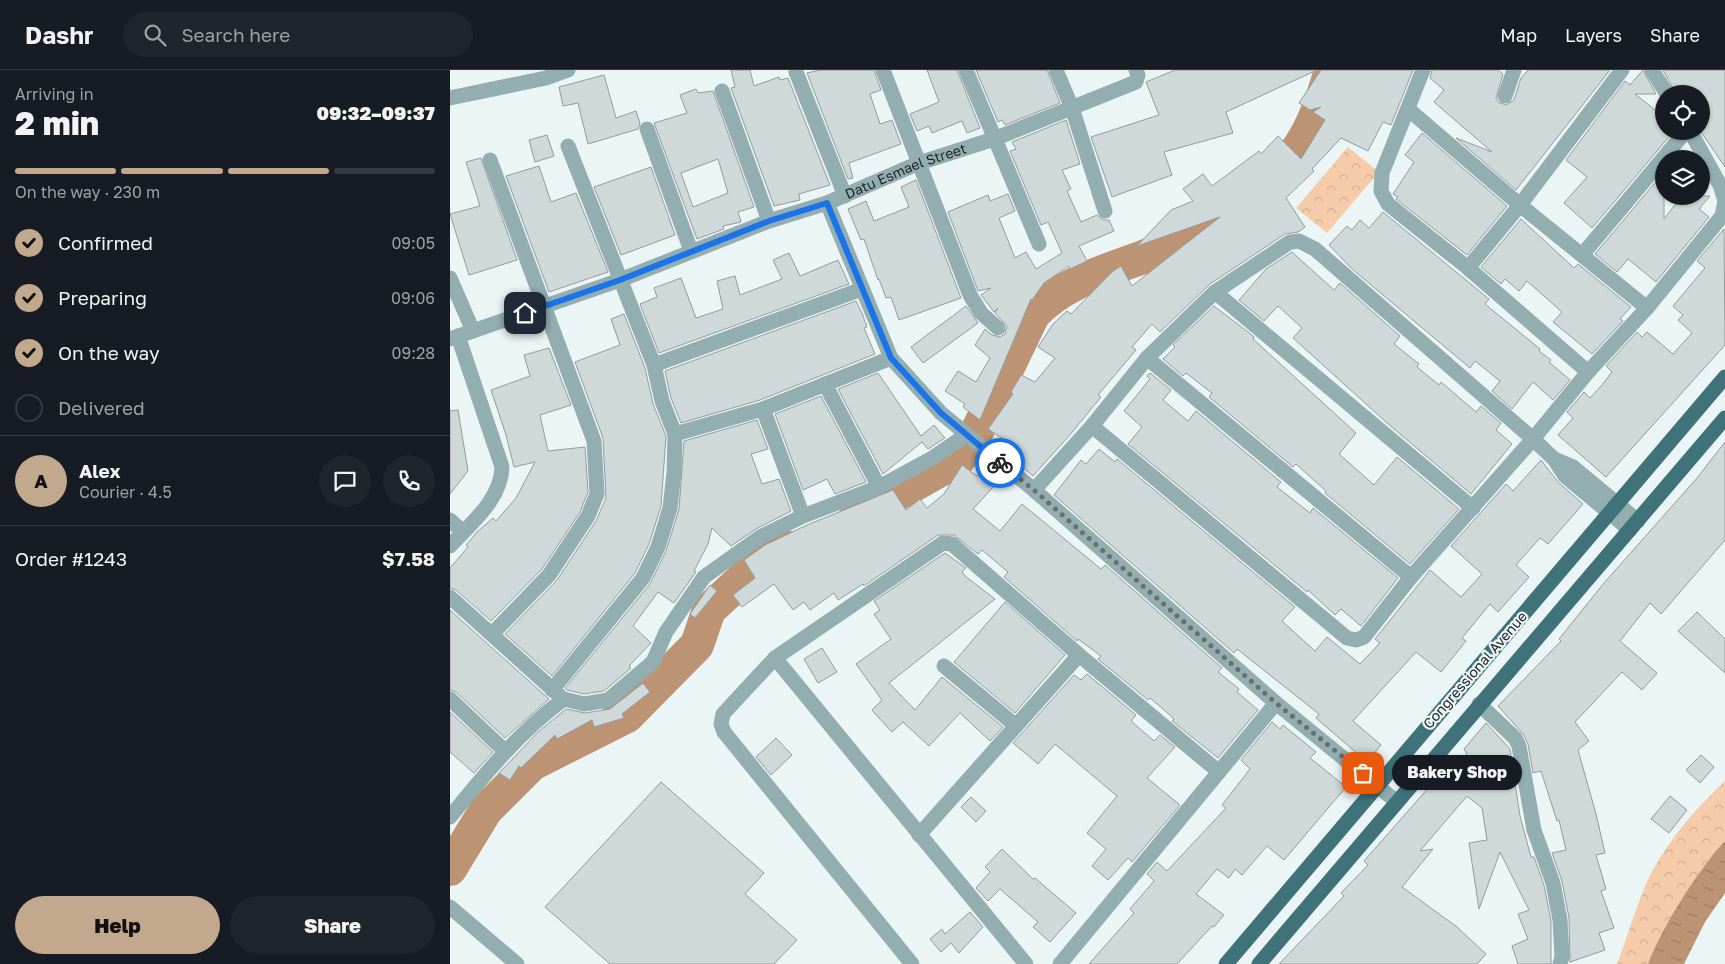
<!DOCTYPE html>
<html lang="en">
<head>
<meta charset="utf-8">
<style>
  body { margin:0; font-family:"Golos Text",sans-serif; background:#20242c; color:#f1f3f6; height:100vh; display:flex; flex-direction:column; font-size:19px; white-space:nowrap }
  * { box-sizing:border-box; margin:0 }
  p { font-size:16px; color:#9ea1a6 }
  .icon { flex:none; width:28px; height:28px; fill:none; stroke:currentColor; stroke-width:2; stroke-linecap:round; stroke-linejoin:round }
  .map { position:relative; flex:1; overflow:hidden }
  .panel { display:flex; flex-direction:column; background:#171b24; width:450px }
  .panel>* { flex:none }
  .buttons { position:absolute; left:1205px; top:15px; display:grid; gap:10px }
  .buttons a { display:grid; place-items:center; width:55px; height:55px; border-radius:50%; background:#171b24; box-shadow:0 1px 4px #0004; font-size:25px }
  .pin { position:absolute; display:grid; place-items:center; width:42px; height:42px; color:#fff; margin:-21px; border-radius:10px; box-shadow:0 2px 8px #0006 }
  .courier { position:absolute; display:grid; place-items:center; width:50px; height:50px; margin:-25px; border:4px solid #1a73e8; border-radius:50%; background:#fff; color:#222; box-shadow:0 1px 6px #0007 }
  .bubble { position:absolute; height:35px; border-radius:18px; background:#171b24; box-shadow:0 1px 4px #0004; font-size:16px; font-weight:800; line-height:35px; text-align:center }
  .head em { font-style:normal; font-weight:800 }
  .head div { display:flex; flex-direction:column-reverse }
  .head { display:flex; align-items:center; justify-content:space-between; height:85px; padding:0 15px }
  h1 { font-size:32px; font-weight:800; line-height:38px }
  .bar { display:grid; grid-template-columns:repeat(4,1fr); gap:8px 5px; align-content:center; height:60px; padding:0 15px }
  .bar i { height:6px; border-radius:4px; background:#363941 }
  .bar .active { background:#c2a88c }
  .bar p { grid-column:span 4 }
  .line { display:flex; align-items:center; gap:12px; padding:0 15px; border-top:1px solid #363941 }
  .line div { flex:1 }
  .round { display:grid; place-items:center; flex:none; width:52px; height:52px; border-radius:26px; background:#20242c }
  ol { padding:0 15px; list-style:none }
  li { display:flex; align-items:center; gap:15px; height:55px }
  li p { margin-inline-start:auto }
  li .icon { padding:5px; border-radius:50%; background:#c2a88c; color:#111; stroke-width:4 }
  li:last-child { color:#9ea1a6 }
  li i { width:28px; height:28px; border:2px solid #363941; border-radius:50% }
  .primary-button { display:flex; gap:10px; margin-top:auto; padding:10px 15px }
  .primary-button a { flex:1; height:58px; border-radius:30px; background:#c2a88c; color:#111; font-size:20px; font-weight:800; line-height:58px; text-align:center }
  .primary-button a+a { background:#20242c; color:#f1f3f6 }
  header { display:flex; align-items:center; gap:30px; box-sizing:border-box; height:70px; padding:0 25px; background:#171b24; border-bottom:1px solid #363941 }
  header strong { font-size:24px }
  nav { display:flex; gap:28px; margin-inline-start:auto; font-size:18px }
  .search { width:350px; height:45px; background:#20242c; display:flex; align-items:center; gap:12px; box-sizing:border-box; padding:0 18px; border-radius:28px; color:#9ea1a6; font-size:19px }
  main { display:flex; flex:1; min-height:0 }
  .map>svg:first-child { display:block }
  .park { fill:url(#park-crowns) }
  .water { fill:url(#water-ripples) }
  .lines { fill:none; stroke-linecap:round; stroke-linejoin:round }
  .river { stroke:#bd9473; stroke-width:34 }
  .building { fill:#d0d9da; stroke:#939b9c; fill-rule:evenodd }
  .minor { stroke:#93aeb1; stroke-width:15 }
  .major { stroke:#3f7379; stroke-width:15 }
  .done { stroke:#696e6f; stroke-width:5; stroke-dasharray:0 9 }
  .route { stroke:#1a73e8; stroke-width:6 }
  .labels { text-anchor:middle; stroke-width:4.5; stroke-linejoin:round; paint-order:stroke }
  .street-label { font-size:14px; fill:#232626; stroke:#ecf5f6 }
</style>
</head>
<body>
<header>
<strong>Dashr</strong>
<div class="search"><svg class="icon" aria-label="search" viewBox="0 0 24 24"><circle cx="10" cy="10" r="6"/><path d="M15 15l6 6"/></svg>Search here</div>
<nav><a>Map</a><a>Layers</a><a>Share</a></nav>
</header>
<main>
<section class="panel">
<div class="head"><div><h1>2 min</h1><p>Arriving in</p></div><em>09:32–09:37</em></div>
<div class="bar"><i class="active"></i><i class="active"></i><i class="active"></i><i></i><p>On the way · 230 m</p></div>
<ol>
<li><svg class="icon" aria-label="check" viewBox="0 0 24 24"><path d="M5 12l5 5 9-10"/></svg>Confirmed<p>09:05</p></li>
<li><svg class="icon" aria-label="check" viewBox="0 0 24 24"><path d="M5 12l5 5 9-10"/></svg>Preparing<p>09:06</p></li>
<li><svg class="icon" aria-label="check" viewBox="0 0 24 24"><path d="M5 12l5 5 9-10"/></svg>On the way<p>09:28</p></li>
<li><i></i>Delivered</li>
</ol>
<div class="line" style="height:90px"><b class="round" style="background:#c2a88c;color:#111">A</b><div><b>Alex</b><p>Courier · 4.5</p></div><a class="round"><svg class="icon" aria-label="chat" viewBox="0 0 24 24"><path d="M4 5h16v11H9l-5 4z"/></svg></a><a class="round"><svg class="icon" aria-label="phone" viewBox="0 0 24 24"><path d="M5 4h4l2 5-3 2q2 4 5 5l2-3 5 2v4C11 20 4 13 5 4z"/></svg></a></div>
<div class="line" style="height:65px"><div>Order #1243</div><b>$7.58</b></div>
<div class="primary-button"><a>Help</a><a>Share</a></div>
</section>
<div class="map">
<svg width="1275" height="894" viewBox="0 0 1275 894">
  <defs>
    <pattern id="park-crowns" width="20" height="18" patternUnits="userSpaceOnUse" patternTransform="scale(1.25)"><rect width="20" height="18" fill="#f5cba9"/><path d="M2 6a3 3 0 1 1 6 0M12 15a3 3 0 1 1 6 0" fill="none" stroke="#d2ae91"/></pattern>
    <pattern id="water-ripples" width="26" height="14" patternUnits="userSpaceOnUse" patternTransform="scale(1.25)"><rect width="26" height="14" fill="#bd9473"/><path d="M2 4q2-2 4 0t4 0M15 11q2-2 4 0t4 0" fill="none" stroke="#99795e"/></pattern>
  </defs>
  <rect width="100%" height="100%" fill="#ecf5f6"/>
  <path class="park" d="M898 77 929 102 877 163 846 138Z
    M1275 711V771L1252 799 1229 837 1198 894H1167C1177 868 1185 840 1196 814 1214 775 1244 740 1275 711Z"/>
  <path class="water" d="M1275 771V823L1255 852 1234 894H1198C1211 859 1249 798 1275 771Z"/>
  <g class="lines">
    <path class="river" d="M405 448 508 390 522 372 583 245C615 208 672 197 717 178 741 168 833 101 847 80 864 56 873 28 881 0
      M0 799 36 740 82 694 177 646 247 575 259 540 312 491 339 478"/>
  </g>
  <path class="building" d="M281 0H300L304 16 329 7 330 10 338 8 380 115 349 124 350 130 324 136 281 18 285 17Z
    M370 0H424L431 20 420 24 430 54 442 50 451 74 399 93 403 108 398 109 357 3Z
    M477 0H507L530 58 517 63 512 51 482 63 479 56 467 61 460 44 489 32Z
    M526 0H597L610 33 555 55 552 50 548 52Z
    M725 0H867L776 42 783 63 714 82 722 105 662 127 641 67 709 45 696 12Z
    M871 0H963L941 55 933 52 918 81 891 68 862 99 864 101 836 128 855 157 848 162 835 164 760 214 710 262 702 254 682 277 686 280 648 325 651 327 619 366 583 406 548 376 553 369 538 359 563 324 561 322 571 305 585 312 605 288 588 277 603 254 617 241 621 244 663 201 671 196 682 216 770 147 687 176 721 140 743 131 733 119 753 104 762 116 809 81 811 84 828 66 851 89 875 50 863 42 871 37 860 40 849 33Z
    M982 0H1048L1053 4 1046 28 1048 32 1056 35 1064 30 1071 8 1078 0H1160L1066 120 1006 68 1042 82 984 32 994 20 980 8Z
    M1193 0 1206 24H1185L1214 47V61H1224L1142 158 1114 133 1137 107 1116 90 1175 11 1180 15Z
    M1213 0H1275V97L1251 62V24H1226Z
    M154 5 166 48 186 41 190 53 188 59 138 74 128 33 113 36 109 17Z
    M246 19 248 23 263 21 304 137 288 142 291 152 273 156 274 159 247 169 204 53 237 43 230 25ZM268 89 278 123 243 137 231 103Z
    M616 50 630 94 612 100 621 119 617 121 631 152 647 145 653 150H659L664 161 629 176 637 191 620 199 619 196 594 213 582 230 581 229 530 350 513 337 515 334 495 321 508 301 526 312 540 288 525 275 535 259 542 265 550 267 555 264 557 256 545 243 548 238 544 242 531 225 541 218 528 221 498 142 538 125 540 131 558 124 565 141 549 148 565 188 576 182 586 199 612 183 598 152 591 155 560 81 566 79 562 72Z
    M972 63 1057 136 1017 185 946 129 948 127 943 124 964 92 955 85Z
    M97 65 104 86 85 92 79 70Z
    M31 88 67 190 19 205 0 144 30 136 16 92Z
    M89 96 101 132 126 123 158 202 99 222 56 106Z
    M201 97 225 165 171 185 144 117Z
    M1214 102V149L1232 126H1260L1249 139 1259 147 1206 212 1178 189 1167 202 1145 184Z
    M466 110 511 228 449 250 441 227 436 228 429 209 428 210 414 169 411 170 398 139 416 131 424 151 459 137 451 117Z
    M933 142 1039 229 1035 234 1090 279 1089 281 1101 290 1099 292 1120 310 1103 330 1083 312 1062 339 1042 321 1050 311 1025 291 1020 298 902 199 879 175 897 156 902 160 910 150 919 158Z
    M1071 149 1124 198 1128 194 1181 237 1170 249 1173 251 1142 284 1103 252 1112 242 1077 211 1069 221 1055 209 1051 214 1031 197Z
    M1274 159 1275 275 1156 407 1108 365 1123 348 1117 342 1134 322 1140 328 1152 315 1162 302 1156 296 1187 262 1192 267 1197 262 1223 284 1242 263 1228 250 1233 245 1223 236 1255 198 1247 191Z
    M842 182 884 220 890 213 950 266 944 274 969 294 967 297 989 315 991 312 1026 342 1031 336 1051 353 1046 360 1062 374 1021 424 937 353 843 268 852 258 828 236 814 251 789 230 816 199Z
    M339 183 350 206 388 190 399 214 209 283 190 234 207 227 204 218 231 208 246 248 273 239 267 211 285 206 290 225 332 209 323 190Z
    M406 231 412 243 417 257 414 258 425 284 310 330 231 353 221 328 215 301Z
    M516 236 528 253 473 293 461 277Z
    M764 236 802 265 804 267 803 269 906 363 889 384 924 415 947 387 1009 439 960 494 875 423 876 421 846 394 843 397 759 327 762 323 736 303 733 306 713 289 725 277 723 275Z
    M174 244 195 298 203 334 216 366 211 436 199 474 185 503 102 606 55 564 107 510 146 451 156 428 153 368 125 292 170 275 161 249Z
    M99 278 121 335 90 345 98 381 135 377 138 422 130 442 92 499 41 551 6 520 0 518V498L18 477 16 475 27 462 43 448 46 451 66 428 85 392 64 397 56 365 41 320 80 306 74 285Z
    M428 303 471 366 484 355 495 368 478 379 472 372 433 404 388 319Z
    M700 303 721 320 713 330 738 351 746 341 831 412 827 417 860 443 863 438 948 508 911 556 891 539 885 545 858 520 857 522 678 374 692 357 674 341 700 309 697 306Z
    M371 326 416 412 385 424 377 409 353 420 325 344Z
    M8 340 18 401 0 424V341Z
    M307 350 318 379 301 384 312 414 329 409 341 441 306 459 281 476 262 458 258 474 244 501 246 502 224 533 208 522 183 556 201 573 179 596 181 598 154 621 134 624 117 620 115 618 200 514 216 481 229 439 234 371Z
    M1275 372V470L1211 544 1200 533 1170 571 1207 603 1192 620 1172 602 1125 652 1139 671 1128 680 1146 744 1155 783 1146 785 1156 819 1151 821 1164 858 1149 863 1155 880 1120 892 1119 848 1112 811 1102 783 1116 780 1109 750 1107 751 1091 701 1083 703 1078 674 1073 664 1048 636 1111 571 1109 569 1154 513 1247 408Z
    M649 379 665 392 667 389 845 537 832 551 865 581 877 567 910 594 930 573 925 569 980 500 1011 527 1032 504 1001 476 1056 414 1063 421 1091 390 1108 412 1133 434 1098 474 1090 468 1066 495 1079 507 1048 542 1040 534 1012 568 1016 571 991 602 966 582 903 651 931 675 917 692 866 648 869 644 787 579 784 583 604 425 631 390 636 394Z
    M512 395 527 406 533 400 547 413 523 439 550 461 572 434 651 499 655 495 772 598 768 602 789 619 787 622 808 640 768 688 722 651 724 649 713 639 700 628 698 630 648 589 651 586 628 569 627 571 554 507 558 502 532 480 528 484 504 465H488L414 516 413 514 388 530 384 523 360 540 354 532 343 540 324 514 292 537 283 525 305 508 294 490 315 475 357 455 443 420 456 440 470 429 477 438 494 424Z
    M495 483 516 498 512 502 515 506 545 529 439 613 465 640 492 607 553 657 540 671 510 643 479 676 453 652 442 662 429 648 422 640 432 630 406 594 441 569 424 544 430 540 424 531Z
    M260 515 267 521 245 548 240 544Z
    M555 532 615 585 565 643 504 592Z
    M0 540 99 629 55 668 6 622 0 620Z
    M1247 542 1275 569V603L1228 561Z
    M372 578 387 602 368 613 354 589Z
    M637 604 686 645 681 651 704 671 710 665 725 677 697 708 730 735 682 792 678 788 658 810 642 796 656 779 637 763 667 726 605 674 588 694 563 673 624 605 631 610Z
    M193 613 200 622 172 644 174 648 144 657 142 650 107 669 105 665 71 698 69 696 60 710 49 703 88 662 116 639 135 643 160 639Z
    M0 642 43 682 24 703 0 682Z
    M822 652 830 659 833 655 866 682 860 688 896 717 834 790 817 776 792 805 785 799 779 808 767 799 746 824 774 845 764 857 762 856 727 894H639L684 843 680 839 704 811 697 804 707 792 717 801 776 738 772 735 800 699 791 690Z
    M1036 653 1060 679 1070 746 1081 787H1084L1094 815 1101 851V894H1068L1062 876 1078 869 1068 844 1079 840 1050 782 1029 839 1019 773 1037 770 1032 738 1017 726 970 781 983 779 952 817 1007 857 1036 884 1027 894H829L894 826 891 823 918 795 914 791 988 707 995 713 1017 684 1014 679Z
    M326 668 342 685 321 705 306 687Z
    M1251 685 1264 697 1250 713 1236 700Z
    M211 712 314 803 295 824 347 870 324 894H160L95 837Z
    M1220 726 1237 740 1219 763 1201 749Z
    M521 727 536 741 526 752 511 737Z
    M552 779 583 809 585 808 626 843 600 872 583 857 588 852 550 819 538 831 526 818 540 802 535 797Z
    M520 842 533 857 509 883 501 873 491 882 480 869 492 859 495 864Z"/>
  <g class="lines">
    <g class="minor">
      <path d="M433 0 520 225 531 243 548 258"/>
      <path d="M516 0 589 174"/>
      <path d="M606 0 622 38 655 141"/>
      <path d="M973 0 932 103 931 121 938 134 1018 198 1138 302"/>
      <path d="M1202 0 1217 24"/>
      <path d="M346 2 395 126"/>
      <path d="M272 21 319 151"/>
      <path d="M1055 26 1064 0"/>
      <path d="M0 28 96 8 118 0"/>
      <path d="M958 39 1070 135 1197 238"/>
      <path d="M197 59 241 181"/>
      <path d="M40 90 144 371 147 424 138 446 99 505 42 564"/>
      <path d="M377 133 441 288 491 343 584 420 826 633 947 732"/>
      <path d="M1132 185 1236 61"/>
      <path d="M1018 198 1070 135 1172 0"/>
      <path d="M0 208 23 261"/>
      <path d="M765 222 1023 438"/>
      <path id="s1" d="M0 269 170 210 319 151 377 133 469 93 544 69 686 12 688 5 686 0"/>
      <path d="M697 288 961 507"/>
      <path d="M204 295 412 219"/>
      <path d="M375 314 429 417"/>
      <path d="M313 339 353 446"/>
      <path d="M642 356 897 568 906 570 914 567 961 507 1083 369 1138 302 1197 238 1272 146 1275 131 1270 115 1240 61"/>
      <path d="M225 364 313 339 441 288"/>
      <path d="M1104 389 1123 397 1188 451"/>
      <path d="M584 420 642 356 697 288 765 222 840 172 849 171 865 179 1083 369 1104 389 1115 406 1180 460"/>
      <path d="M0 450 13 462"/>
      <path d="M0 476C21 453 51 430 52 397L8 266"/>
      <path d="M0 527 110 626"/>
      <path d="M325 588 576 894"/>
      <path d="M494 596 565 655"/>
      <path d="M102 620 193 508 208 477 220 438 224 403 225 364 212 331 204 295 118 76"/>
      <path d="M0 629 55 681"/>
      <path d="M1029 634 1065 668 1069 676 1084 760 1103 813 1110 850 1112 887 1110 894"/>
      <path d="M0 747C35 704 69 662 114 629L134 634 158 630 203 592 216 562 254 507 310 467 353 446 429 417 484 387 516 365"/>
      <path d="M469 765 629 585"/>
      <path d="M0 837 67 894"/>
      <path d="M462 894 274 662 271 654 273 644 325 588 493 473 502 474 629 585 769 702"/>
      <path d="M610 894 826 633"/>
    </g>
    <path class="major" d="M776 894 1275 307
      M809 894 1275 348"/>
  </g>
  <g class="lines">
    <path class="done" d="M550 393 584 420 826 633 913 703"/>
    <path class="route" d="M75 243 170 210 319 151 377 133 441 288 491 343 550 393"/>
  </g>
  <g class="labels">
    <g class="street-label">
      <text dy="5" stroke="none"><textPath href="#s1" startOffset="486">Datu Esmael Street</textPath></text>
      <text transform="translate(1025 600) rotate(-49)" y="5">Congressional Avenue</text>
    </g>
  </g>
</svg>
<div class="buttons">
<a><svg class="icon" aria-label="locate" viewBox="0 0 24 24"><circle cx="12" cy="12" r="6"/><path d="M12 2v4M12 18v4M2 12h4M18 12h4"/></svg></a>
<a><svg class="icon" aria-label="layers" viewBox="0 0 24 24"><path d="M12 4l9 5-9 5-9-5zM3 14l9 5 9-5"/></svg></a>
</div>
<div class="pin" style="left:913px;top:703px;background:#ea580c"><svg class="icon" aria-label="bag" viewBox="0 0 24 24"><path d="M5 8h14l-1 12H6zM9 8a3 3 0 0 1 6 0"/></svg></div>
<div class="pin" style="left:75px;top:243px;background:#1f2937"><svg class="icon" aria-label="home" viewBox="0 0 24 24"><path d="M3 11l9-7 9 7M6 9v11h12V9"/></svg></div>
<div class="courier" style="left:550px;top:393px"><svg class="icon" aria-label="bike" viewBox="0 0 24 24"><circle cx="6" cy="16" r="4"/><circle cx="18" cy="16" r="4"/><path d="M6 16l4-8h5l3 8M10 8l3 8H6M13 5h3"/></svg></div>
<div class="bubble" style="left:942px;top:685px;width:130px">Bakery Shop</div>
</div>
</main>
</body>
</html>
